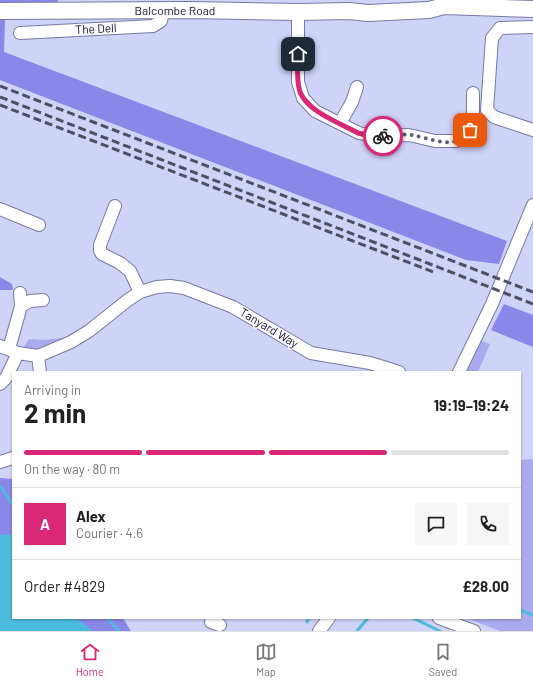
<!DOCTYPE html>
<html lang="en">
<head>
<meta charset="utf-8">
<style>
  body { margin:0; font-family:Barlow,sans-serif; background:#f6f6f6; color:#222; height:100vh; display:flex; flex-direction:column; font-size:15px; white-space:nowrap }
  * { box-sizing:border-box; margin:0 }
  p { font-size:13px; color:#767676 }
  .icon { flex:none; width:22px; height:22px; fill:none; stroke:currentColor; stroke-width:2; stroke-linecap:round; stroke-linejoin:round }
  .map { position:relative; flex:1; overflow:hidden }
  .side { position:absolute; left:12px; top:371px; width:509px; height:248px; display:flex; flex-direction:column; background:#fff; border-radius:0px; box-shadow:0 1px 3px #0004 }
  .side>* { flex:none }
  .pin { position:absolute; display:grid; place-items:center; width:34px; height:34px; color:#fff; margin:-17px; border-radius:8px; box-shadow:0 2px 6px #0006 }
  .courier { position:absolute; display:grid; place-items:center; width:40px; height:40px; margin:-20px; border:3px solid #db2777; border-radius:50%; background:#fff; color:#222; box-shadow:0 1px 5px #0007 }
  .summary em { font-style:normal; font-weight:700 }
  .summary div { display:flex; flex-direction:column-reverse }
  .summary { display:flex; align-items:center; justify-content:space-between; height:68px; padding:0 12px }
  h1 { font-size:26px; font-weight:700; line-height:30px }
  .bar { display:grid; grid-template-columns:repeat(4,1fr); gap:6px 4px; align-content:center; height:48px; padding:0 12px }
  .bar i { height:5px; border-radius:3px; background:#e0e0e0 }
  .bar .current { background:#db2777 }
  .bar p { grid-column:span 4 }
  .line { display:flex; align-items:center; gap:10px; padding:0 12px; border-top:1px solid #e0e0e0 }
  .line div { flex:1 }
  .round { display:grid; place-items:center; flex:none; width:42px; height:42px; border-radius:0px; background:#f6f6f6 }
  .menu { display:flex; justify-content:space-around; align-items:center; height:56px; border-top:1px solid #e0e0e0; background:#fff; font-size:11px; color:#767676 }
  .menu a { display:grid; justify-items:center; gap:2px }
  .menu .current { color:#db2777 }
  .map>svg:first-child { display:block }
  .green { fill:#a9abee }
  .forest { fill:#8987e7 }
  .water { fill:#4bbbde }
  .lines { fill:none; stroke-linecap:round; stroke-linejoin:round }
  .stream { stroke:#4bbbde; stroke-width:3 }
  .minor-casing { stroke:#7779a3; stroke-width:14 }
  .major-casing { stroke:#7779a3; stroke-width:18 }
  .minor { stroke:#fff; stroke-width:12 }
  .major { stroke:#fff; stroke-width:16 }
  .rail { stroke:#4e4f65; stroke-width:3; stroke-dasharray:8 4; stroke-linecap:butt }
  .done { stroke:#5e5f77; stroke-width:4; stroke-dasharray:0 7.2 }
  .route { stroke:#db2777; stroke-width:5 }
  .labels { text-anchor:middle; stroke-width:3; stroke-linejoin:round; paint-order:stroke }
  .street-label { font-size:12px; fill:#202031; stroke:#f6f6fb }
</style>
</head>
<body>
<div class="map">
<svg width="533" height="631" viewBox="0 0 533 631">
  <rect width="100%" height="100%" fill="#d0d3f8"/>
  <path class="green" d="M70 337C51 347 44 351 23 348L29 339 44 340Z
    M479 340 490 344 478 372H465Z
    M533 459V631H500L466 618H520V460Z"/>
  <path class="forest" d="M0 0H58L57 6H0Z
    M0 20H5L4 52 507 241 499 264 466 260 0 80Z
    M0 277 12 284 13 290H0Z
    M504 304 533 315V347L491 330Z
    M0 478 13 479V618H123L131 631H0Z"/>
  <path class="water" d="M13 534V618H76L93 631H0V535Z"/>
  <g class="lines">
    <path class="stream" d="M1 487 13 505
      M520 610 533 615
      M107 618 119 631
      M413 618 440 631
      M307 622 309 618
      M357 631 368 618"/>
    <g class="minor-casing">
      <path id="minor" d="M298 12V82L303 98 315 111 359 133 373 136 409 135 435 141H456L467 135 473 123V93
        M533 27 500 28 492 38 487 110 494 117 533 130
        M20 33 153 26 161 21 163 11
        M340 123 352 102 357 87
        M115 206 100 245V251L102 254 120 263 130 271 140 292
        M0 209 39 225
        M21 306 30 301 43 300
        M0 346 18 353 38 356 71 342 89 331 128 300 140 292 157 287 170 286 184 288 233 307 311 353 370 363 399 372
        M9 349 21 306 20 293
        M38 356 40 372
        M459 372 492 304 533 205
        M0 384 6 378 18 353
        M0 462 13 458
        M213 618 211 622 220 625
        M439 618 474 631
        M319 631 329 618"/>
    </g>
    <g class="major-casing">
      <path id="major" d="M0 11 190 10 298 12 349 11 368 13 429 10 444 6 533 9"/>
    </g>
    <use href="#minor" class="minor"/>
    <use href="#major" class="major"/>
    <path class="rail" d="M0 86 533 292
      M0 97 533 304
      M0 105 436 273"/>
  </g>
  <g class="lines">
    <path class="done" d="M383 136C392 135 402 134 411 135 431 138 457 152 470 130"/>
    <path class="route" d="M298 54C298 66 296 80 300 92 308 112 340 123 358 133L366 135 383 136"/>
  </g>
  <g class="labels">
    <g class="street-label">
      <text x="175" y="15">Balcombe Road</text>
      <text transform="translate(96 29) rotate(-3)" y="4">The Dell</text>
      <text transform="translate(269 328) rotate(31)" y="4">Tanyard Way</text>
    </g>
  </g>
</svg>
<div class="pin" style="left:470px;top:130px;background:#ea580c"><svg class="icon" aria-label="bag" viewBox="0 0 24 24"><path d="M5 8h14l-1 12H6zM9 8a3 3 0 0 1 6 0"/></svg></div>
<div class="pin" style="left:298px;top:54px;background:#1f2937"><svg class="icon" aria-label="home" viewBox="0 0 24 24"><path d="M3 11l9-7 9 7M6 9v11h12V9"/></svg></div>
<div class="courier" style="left:383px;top:136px"><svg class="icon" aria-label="bike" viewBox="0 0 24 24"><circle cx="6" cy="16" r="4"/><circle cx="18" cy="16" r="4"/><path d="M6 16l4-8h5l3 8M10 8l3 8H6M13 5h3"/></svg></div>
<section class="side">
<div class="summary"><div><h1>2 min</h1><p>Arriving in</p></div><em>19:19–19:24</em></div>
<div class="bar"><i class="current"></i><i class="current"></i><i class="current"></i><i></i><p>On the way · 80 m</p></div>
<div class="line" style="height:72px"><b class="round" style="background:#db2777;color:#fff">A</b><div><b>Alex</b><p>Courier · 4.6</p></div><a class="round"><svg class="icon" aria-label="chat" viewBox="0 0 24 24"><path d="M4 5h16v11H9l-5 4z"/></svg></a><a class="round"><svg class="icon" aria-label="phone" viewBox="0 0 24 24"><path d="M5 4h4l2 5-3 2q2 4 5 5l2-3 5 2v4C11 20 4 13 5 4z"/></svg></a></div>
<div class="line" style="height:52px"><div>Order #4829</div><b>£28.00</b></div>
</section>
</div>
<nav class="menu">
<a class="current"><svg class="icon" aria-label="home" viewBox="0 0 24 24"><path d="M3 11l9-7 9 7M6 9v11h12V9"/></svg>Home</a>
<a><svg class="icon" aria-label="map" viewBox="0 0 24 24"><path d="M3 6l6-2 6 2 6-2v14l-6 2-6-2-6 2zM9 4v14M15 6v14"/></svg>Map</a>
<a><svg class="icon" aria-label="saved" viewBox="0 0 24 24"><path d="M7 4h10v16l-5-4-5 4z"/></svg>Saved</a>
</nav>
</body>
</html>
